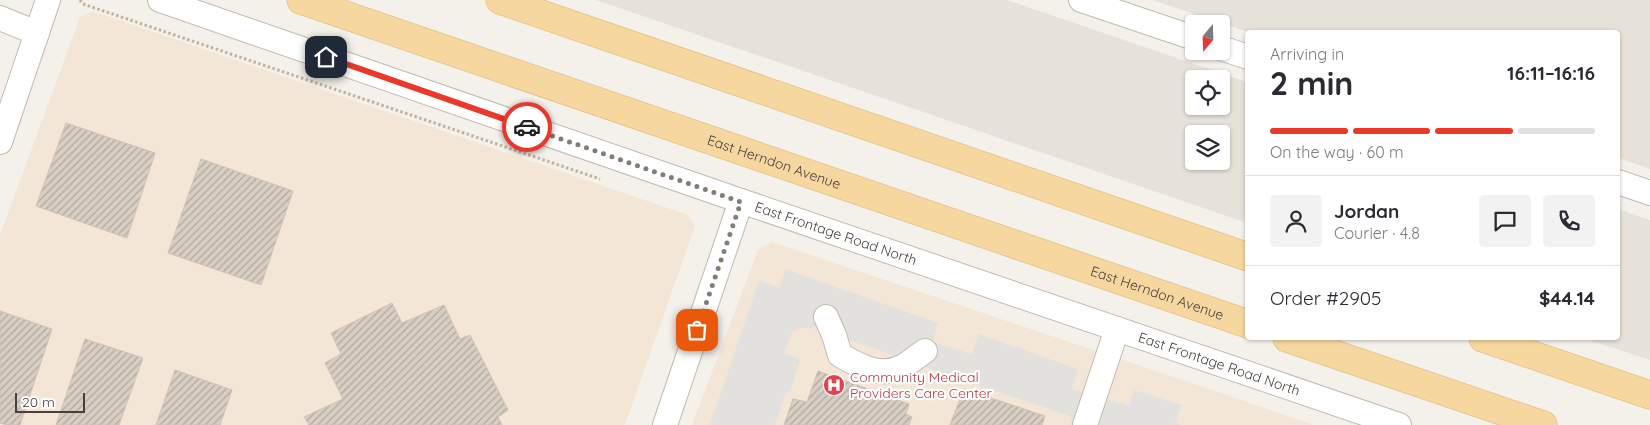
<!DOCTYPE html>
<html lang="en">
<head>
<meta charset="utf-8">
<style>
  body { margin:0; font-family:Quicksand,sans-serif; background:#f2f2f3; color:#2b2b33; height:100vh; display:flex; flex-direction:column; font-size:19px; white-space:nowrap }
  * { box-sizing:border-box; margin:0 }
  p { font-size:16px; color:#7c7c81 }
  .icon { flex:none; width:28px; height:28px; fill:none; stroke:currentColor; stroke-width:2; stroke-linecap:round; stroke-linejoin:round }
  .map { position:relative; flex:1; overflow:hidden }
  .sheet { position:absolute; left:1245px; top:30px; width:375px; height:310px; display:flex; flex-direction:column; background:#fff; border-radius:5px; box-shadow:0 1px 4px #0004 }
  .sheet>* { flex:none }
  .needle { width:32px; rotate:199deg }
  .buttons { position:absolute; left:1185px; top:15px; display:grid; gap:10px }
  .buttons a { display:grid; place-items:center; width:45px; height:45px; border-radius:5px; background:#fff; box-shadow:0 1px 4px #0004; font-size:25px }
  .scale { position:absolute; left:15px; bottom:12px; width:70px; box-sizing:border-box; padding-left:5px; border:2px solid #484139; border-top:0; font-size:14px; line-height:18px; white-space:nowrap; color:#484139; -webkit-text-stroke:4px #fff; paint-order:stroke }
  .pin { position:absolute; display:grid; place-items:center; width:42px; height:42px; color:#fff; margin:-21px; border-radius:10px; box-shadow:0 2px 8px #0006 }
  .courier { position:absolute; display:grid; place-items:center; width:50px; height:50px; margin:-25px; border:4px solid #eb382a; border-radius:50%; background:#fff; color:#222; box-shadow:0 1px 6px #0007 }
  .summary em { font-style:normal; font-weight:700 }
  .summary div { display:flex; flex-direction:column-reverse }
  .summary { display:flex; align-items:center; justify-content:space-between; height:85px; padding:0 25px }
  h1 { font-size:32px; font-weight:700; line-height:38px }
  .bar { display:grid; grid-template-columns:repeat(4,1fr); gap:8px 5px; align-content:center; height:60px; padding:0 25px }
  .bar i { height:6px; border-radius:4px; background:#e1e1e2 }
  .bar .on { background:#eb382a }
  .bar p { grid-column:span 4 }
  .line { display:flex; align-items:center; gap:12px; padding:0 25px; border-top:1px solid #e1e1e2 }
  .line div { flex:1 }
  .round { display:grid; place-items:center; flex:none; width:52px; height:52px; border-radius:5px; background:#f2f2f3 }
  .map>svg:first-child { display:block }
  .residential { fill:#e7e2d9; fill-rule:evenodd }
  .commercial { fill:#f4e6d7 }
  .parking { fill:#e3e1de }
  .building { fill:url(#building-hatch); stroke:#cfc2b4 }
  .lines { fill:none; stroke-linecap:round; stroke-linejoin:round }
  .minor-casing { stroke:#c2bab0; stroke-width:26 }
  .major-casing { stroke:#dcb370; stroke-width:29 }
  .path { stroke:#c0b2a0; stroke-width:3; stroke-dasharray:2.5 2.5; stroke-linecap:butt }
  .minor { stroke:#fff; stroke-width:24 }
  .major { stroke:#f7d7a0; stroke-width:28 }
  .done { stroke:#847e77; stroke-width:5; stroke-dasharray:0 9 }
  .route { stroke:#eb382a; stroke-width:6 }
  .labels { text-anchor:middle; stroke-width:4.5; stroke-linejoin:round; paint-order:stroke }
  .street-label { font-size:14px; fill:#484139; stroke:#fff }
  .health-label { font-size:14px; fill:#be3a42; stroke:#fff; text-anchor:start }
</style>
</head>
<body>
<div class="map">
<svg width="1650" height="425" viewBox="0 0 1650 425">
  <defs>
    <pattern id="building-hatch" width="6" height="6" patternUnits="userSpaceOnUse" patternTransform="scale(1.25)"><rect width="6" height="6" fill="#d8cec3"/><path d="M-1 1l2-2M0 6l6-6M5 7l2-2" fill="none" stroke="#b1a99f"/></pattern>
  </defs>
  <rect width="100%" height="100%" fill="#f4f0ea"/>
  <path class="residential" d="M596 0H1007L1247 82V223ZM1194 79H1221V106H1194ZM1194 134H1221V161H1194Z
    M1153 0H1650V169L1618 158V32H1248Z
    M1618 209 1650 220V360L1583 338H1618Z"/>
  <path class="commercial" d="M93 11 688 215 695 226 625 425H0V235L80 17Z
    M772 242 1209 389 1314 425H692L758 250Z"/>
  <path class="parking" d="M785 269 938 323 933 342 972 354 978 334 1078 369 1072 389 1129 406 1134 390 1182 405 1175 423 1182 425H1070L1072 417 922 366 873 348 812 328H802L794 330 789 340 784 353 800 360 790 393H786L775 425H710L759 280 780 288Z"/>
  <path class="building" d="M66 123 155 153 127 238 36 206Z
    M201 159 293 191 261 285 168 253Z
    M392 303 402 323 444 305 460 339 470 335 508 410 498 417 502 425H309L304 417 343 399 325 363 341 354 331 333Z
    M0 311 52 329 20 425H7L0 423Z
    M85 339 143 358 119 425H56Z
    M175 370 232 390 220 425H156Z
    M818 371 909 404 906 414 912 417 909 425H784L793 399 807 402Z
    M964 389 1045 416 1042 425H950Z"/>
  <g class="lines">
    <g class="minor-casing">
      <g id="minor">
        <path id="s1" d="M160 0 741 201 1399 425"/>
        <path d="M1081 0 1194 38"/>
        <path d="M0 18 37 33"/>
        <path d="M1221 48 1248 57"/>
        <path d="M0 142 48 0"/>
        <path d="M1618 182 1650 193"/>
        <path d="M826 317 834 335 840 355C859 366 880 378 902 367 910 363 917 356 925 351"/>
        <path d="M665 425 741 201"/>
        <path d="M1085 425 1117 329"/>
      </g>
    </g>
    <g class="major-casing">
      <g id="major">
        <path id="s2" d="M301 0 1248 324"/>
        <path d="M500 0 1248 257"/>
        <path d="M1287 338 1543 425"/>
        <path d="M1483 338 1650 395"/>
      </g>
    </g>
    <path class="path" d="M80 0 83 4 600 179"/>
    <use href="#minor" class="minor"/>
    <use href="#major" class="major"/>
  </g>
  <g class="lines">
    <path class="done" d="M527 127 741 202 697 330"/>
    <path class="route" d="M326 57 527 127"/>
  </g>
  <defs>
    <g id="hospital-disc" transform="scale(1.125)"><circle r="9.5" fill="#e0444e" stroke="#fff"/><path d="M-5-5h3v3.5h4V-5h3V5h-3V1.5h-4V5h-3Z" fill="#fff"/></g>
  </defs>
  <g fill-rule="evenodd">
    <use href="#hospital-disc" x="834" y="385"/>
  </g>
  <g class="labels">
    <g class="street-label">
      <text dy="5" stroke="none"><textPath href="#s2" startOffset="500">East Herndon Avenue</textPath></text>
      <text dy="5" stroke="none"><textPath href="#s1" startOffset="715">East Frontage Road North</textPath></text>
      <text dy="5" stroke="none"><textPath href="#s2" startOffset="905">East Herndon Avenue</textPath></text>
      <text dy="5" stroke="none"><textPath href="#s1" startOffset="1120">East Frontage Road North</textPath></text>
    </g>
    <g class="health-label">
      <text x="850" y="382">Community Medical<tspan x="850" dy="16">Providers Care Center</tspan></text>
    </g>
  </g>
</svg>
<div class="buttons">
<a><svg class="needle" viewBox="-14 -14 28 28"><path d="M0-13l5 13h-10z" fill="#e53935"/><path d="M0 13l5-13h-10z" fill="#7c7c81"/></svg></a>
<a><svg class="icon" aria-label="locate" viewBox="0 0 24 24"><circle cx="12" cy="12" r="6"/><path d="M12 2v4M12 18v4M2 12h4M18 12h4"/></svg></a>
<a><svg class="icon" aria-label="layers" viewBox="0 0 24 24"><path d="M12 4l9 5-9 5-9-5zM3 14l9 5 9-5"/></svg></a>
</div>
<div class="scale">20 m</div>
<div class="pin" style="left:697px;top:330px;background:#ea580c"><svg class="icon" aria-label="bag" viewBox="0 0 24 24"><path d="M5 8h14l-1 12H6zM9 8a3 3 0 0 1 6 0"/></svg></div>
<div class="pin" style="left:326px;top:57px;background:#1f2937"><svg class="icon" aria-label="home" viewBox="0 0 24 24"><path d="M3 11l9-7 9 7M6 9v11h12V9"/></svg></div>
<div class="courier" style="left:527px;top:127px"><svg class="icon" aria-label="car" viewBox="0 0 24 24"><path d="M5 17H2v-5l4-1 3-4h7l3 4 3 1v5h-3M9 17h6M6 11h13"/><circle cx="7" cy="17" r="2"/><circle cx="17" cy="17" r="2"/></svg></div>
<section class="sheet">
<div class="summary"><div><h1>2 min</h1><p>Arriving in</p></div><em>16:11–16:16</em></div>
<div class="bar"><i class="on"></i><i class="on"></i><i class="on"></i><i></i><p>On the way · 60 m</p></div>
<div class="line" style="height:90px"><a class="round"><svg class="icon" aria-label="person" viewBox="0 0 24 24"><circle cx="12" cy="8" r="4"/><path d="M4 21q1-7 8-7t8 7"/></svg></a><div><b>Jordan</b><p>Courier · 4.8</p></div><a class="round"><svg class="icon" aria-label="chat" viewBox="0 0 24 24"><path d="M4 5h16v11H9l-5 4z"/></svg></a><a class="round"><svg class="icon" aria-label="phone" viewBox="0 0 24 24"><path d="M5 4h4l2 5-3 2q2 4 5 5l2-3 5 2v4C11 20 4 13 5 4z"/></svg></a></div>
<div class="line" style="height:65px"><div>Order #2905</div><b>$44.14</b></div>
</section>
</div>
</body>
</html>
